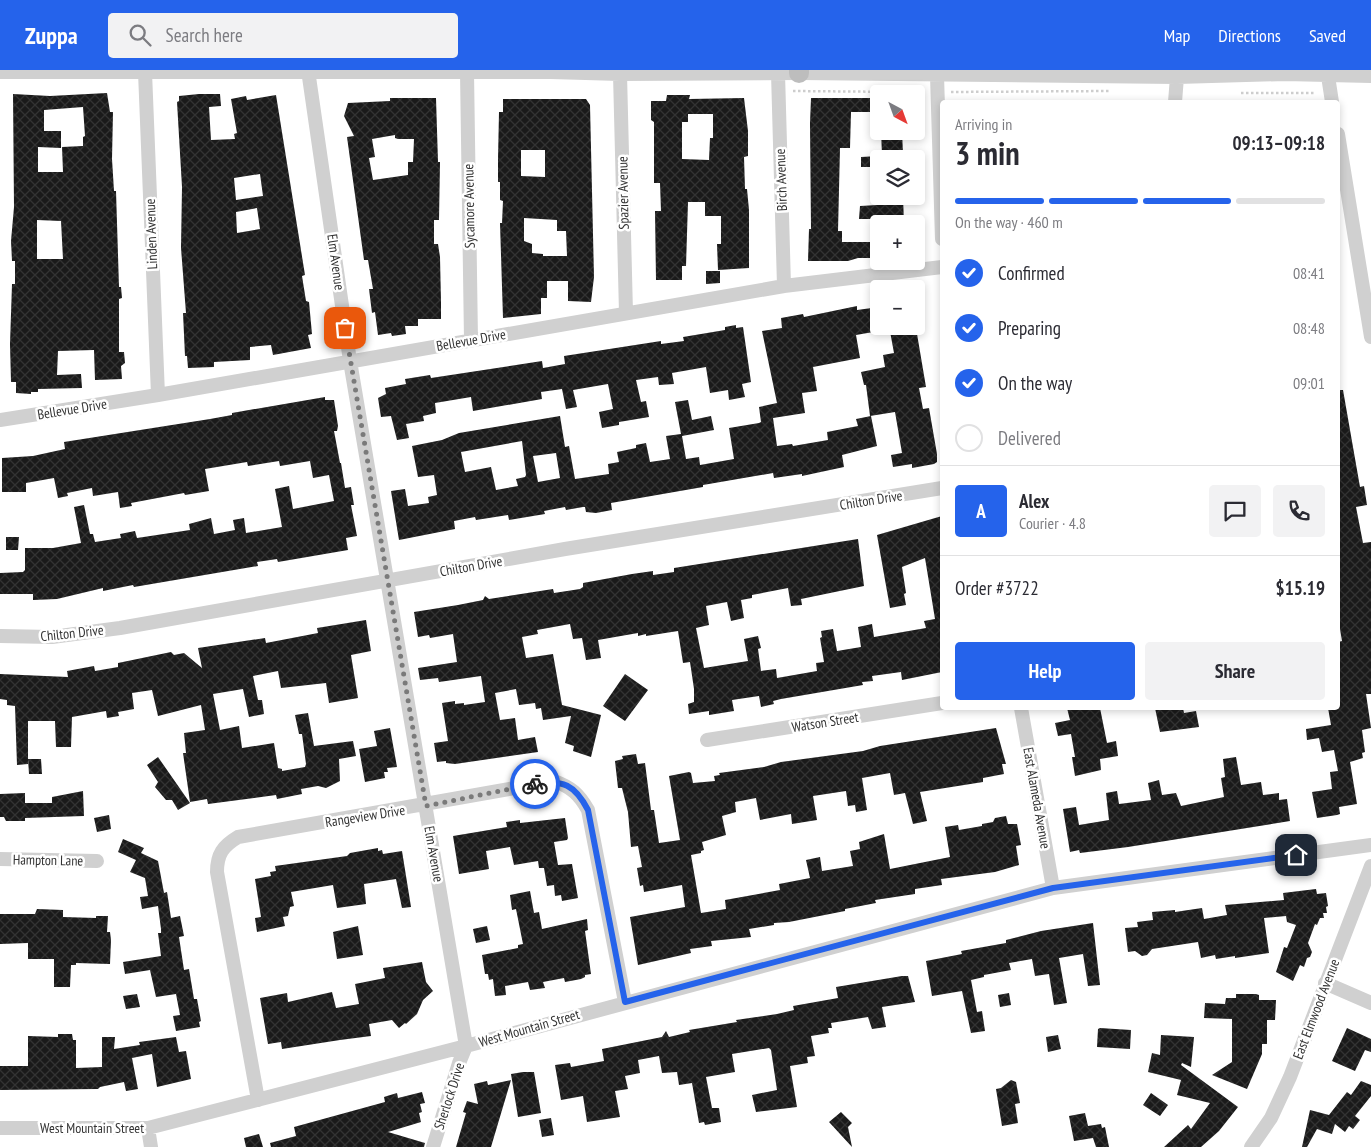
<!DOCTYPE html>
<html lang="en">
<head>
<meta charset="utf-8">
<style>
  body { margin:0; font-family:"PT Sans Narrow",sans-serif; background:#f2f2f3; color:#2b2b33; height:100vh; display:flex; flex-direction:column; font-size:19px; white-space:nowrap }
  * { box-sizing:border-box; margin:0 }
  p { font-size:16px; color:#7c7c81 }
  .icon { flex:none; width:28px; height:28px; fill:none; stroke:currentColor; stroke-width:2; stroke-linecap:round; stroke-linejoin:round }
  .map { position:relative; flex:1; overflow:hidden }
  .details { position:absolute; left:940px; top:30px; width:400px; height:610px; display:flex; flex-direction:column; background:#fff; border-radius:5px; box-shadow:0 2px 8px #0003 }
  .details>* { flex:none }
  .needle { width:32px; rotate:139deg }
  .fabs { position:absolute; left:870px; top:15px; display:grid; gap:10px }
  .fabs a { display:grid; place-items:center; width:55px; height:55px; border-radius:5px; background:#fff; box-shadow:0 2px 8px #0003; font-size:25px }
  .pin { position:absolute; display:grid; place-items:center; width:42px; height:42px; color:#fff; margin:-21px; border-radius:10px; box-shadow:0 2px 8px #0006 }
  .courier { position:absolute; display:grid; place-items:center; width:50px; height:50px; margin:-25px; border:4px solid #2563eb; border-radius:50%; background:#fff; color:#222; box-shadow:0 1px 6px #0007 }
  .overview em { font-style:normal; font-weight:800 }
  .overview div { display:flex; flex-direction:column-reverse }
  .overview { display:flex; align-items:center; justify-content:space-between; height:85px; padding:0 15px }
  h1 { font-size:32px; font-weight:800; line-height:38px }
  .bar { display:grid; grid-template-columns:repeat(4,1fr); gap:8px 5px; align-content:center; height:60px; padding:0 15px }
  .bar i { height:6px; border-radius:4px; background:#e1e1e2 }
  .bar .current { background:#2563eb }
  .bar p { grid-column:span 4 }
  .line { display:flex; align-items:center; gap:12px; padding:0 15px; border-top:1px solid #e1e1e2 }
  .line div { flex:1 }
  .round { display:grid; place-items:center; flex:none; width:52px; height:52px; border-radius:5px; background:#f2f2f3 }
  ol { padding:0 15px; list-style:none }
  li { display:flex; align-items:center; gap:15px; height:55px }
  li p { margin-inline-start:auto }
  li .icon { padding:5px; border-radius:50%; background:#2563eb; color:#fff; stroke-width:4 }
  li:last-child { color:#7c7c81 }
  li i { width:28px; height:28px; border:2px solid #e1e1e2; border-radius:50% }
  .cta { display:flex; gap:10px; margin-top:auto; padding:10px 15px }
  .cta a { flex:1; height:58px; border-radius:5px; background:#2563eb; color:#fff; font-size:20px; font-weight:800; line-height:58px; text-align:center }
  .cta a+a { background:#f2f2f3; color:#2b2b33 }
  header { display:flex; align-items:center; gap:30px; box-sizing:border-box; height:70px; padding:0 25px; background:#2563eb; color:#fff }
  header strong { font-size:24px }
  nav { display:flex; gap:28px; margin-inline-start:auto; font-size:18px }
  .search { width:350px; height:45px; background:#f2f2f3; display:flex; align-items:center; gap:12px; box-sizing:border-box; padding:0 18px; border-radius:5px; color:#7c7c81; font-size:19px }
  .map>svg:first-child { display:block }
  .building { fill:url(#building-cross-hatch); fill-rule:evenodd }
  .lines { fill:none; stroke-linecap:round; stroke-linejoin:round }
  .path { stroke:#cdcdcd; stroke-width:2.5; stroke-dasharray:2.5 2.5; stroke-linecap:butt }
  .street { stroke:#d0d0d0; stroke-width:14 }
  .secondary { stroke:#bdbdbd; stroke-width:20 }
  .done { stroke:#7a7a7a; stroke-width:5; stroke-dasharray:0 9 }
  .route { stroke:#2563eb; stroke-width:6 }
  .labels { text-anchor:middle; stroke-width:5; stroke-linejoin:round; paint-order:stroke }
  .street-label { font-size:14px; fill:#333; stroke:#fff }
</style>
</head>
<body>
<header>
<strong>Zuppa</strong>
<div class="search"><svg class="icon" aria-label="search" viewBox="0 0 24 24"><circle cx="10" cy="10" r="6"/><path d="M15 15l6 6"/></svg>Search here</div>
<nav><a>Map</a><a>Directions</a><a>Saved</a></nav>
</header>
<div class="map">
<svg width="1371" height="1077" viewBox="0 0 1371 1077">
  <defs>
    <pattern id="building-cross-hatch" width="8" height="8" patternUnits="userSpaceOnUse" patternTransform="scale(1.25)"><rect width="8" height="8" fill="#1a1a1a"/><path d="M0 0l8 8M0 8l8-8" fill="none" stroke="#333"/></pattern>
  </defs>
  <rect width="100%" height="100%" fill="#fff"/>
  <path class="building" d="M107 23 110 42H113L112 89 114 121H116L119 217H121L122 228 119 229V282H124L125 293 121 296 122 309 95 310 94 280 58 281 57 305 81 304 82 318 38 319V322H31V324L16 323V312H11L10 274 12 214H15V191H12L11 171 14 137 13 24 50 26ZM83 37 85 66 83 67V76L62 77 63 102H38V77L61 78V61H44V40ZM37 150 61 151 63 189H37Z
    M199 24H220L221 36 209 37 211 70 235 69 234 64 237 63 231 29 246 26 247 30 276 25 305 205 302 206 306 231 309 232 312 264 308 265 311 278 273 285 271 275 250 277V290L214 292V297L188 298 187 286H185L183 243H186L181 178 182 117 177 32 179 31V26ZM260 104 263 126 236 130 234 108ZM257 138 260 159 237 163 236 142Z
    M667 25H690L689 29 744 28 748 61V86L744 87 745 119H747L749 140V198L718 200 717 174H721V146H705V132H688L686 196H682V210H656L655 141H661L660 113H654V52L651 50V31H666ZM688 44H713V68H710L709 90 682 89V52H688Z
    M390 28H436L438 92H440L439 150H434V174H438L440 187 441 232V249H418V256H405L406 264 392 266 391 263 378 265 375 242 372 243 369 219H373L368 190H364L347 67 354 66 344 46 348 33 390 31ZM395 65V68L398 69H414L413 92H408V105L373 110 369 88 375 87 372 69Z
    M811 28H873V31H879V42H851L850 78H840L838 161H842V172H872V188H858L848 191H808L809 159H811L810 53Z
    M503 29H586L590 35 594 207 591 232 568 231V211H547V228H541V244L503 248 500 153H502L503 131 500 130V112H498V89L499 42H503ZM521 80H545V107L521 106ZM524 148 557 150V161H566L567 186H543V184L532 183V174L524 171Z
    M881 61H902L903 84 882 85Z
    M879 86V105L870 97H861V87Z
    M877 126H903L904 154H873V149H859L860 136 877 135Z
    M706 201H720V213L706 214Z
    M857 236V240L879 237V261L856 265 860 288 813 297 817 321 802 323 805 343 773 348 777 376 792 374 793 376 828 370 827 362 858 356 856 349 871 346 877 376 842 385 844 397 802 406V404L774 408 773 403 703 415V417L611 433 612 440 596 443 586 442 585 437H583L566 440 565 437 544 441 545 444 509 450 508 445 476 450 475 447 454 451 455 459 399 470 391 421 405 419 408 436 429 433 428 427 437 425 434 405 418 407 412 376 442 370 459 363 560 346 565 377 569 376 575 409 609 404 608 394 619 392 617 382 636 378V375L646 373 650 392 670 389 666 366 681 364 675 332 688 330 692 350 711 346 714 360 682 366 686 389 699 387 700 395 734 389 729 358 759 353 761 352 759 337 777 333 762 261 782 258 781 248 803 244 804 247ZM522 371 526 405 525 407 516 409 518 416 496 420 491 397 465 402 461 382ZM556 383 560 408 538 412 533 386Z
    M736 255V258L743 257 751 312 742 314 745 327 729 330 728 320 710 323 706 297 672 303 674 314 659 315 658 307 636 310 641 332 646 331 649 347 619 352V355L602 358 599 342 613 339 608 314 573 320 577 337 566 339 562 319 541 322 542 329 473 341 471 327 435 333 436 343 423 346 424 351 406 354 409 368 397 370 391 346 381 347 378 328 386 324 385 318 406 314 405 309 430 305 431 308 542 291 543 298 565 294 564 286 661 271V274L684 271 683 267 725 260V257Z
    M889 256H903L906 259 916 258 926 317 919 318 923 339 929 338 937 384V392L934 394 912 398V394L893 397 891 385 902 383 895 342 870 346 866 315H864L861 302 885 297 883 285 894 283Z
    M1338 320H1343L1360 417 1364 416 1367 435 1356 437 1363 473 1371 472V624H1366L1371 658 1362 660 1365 682 1362 683 1363 688 1350 692 1357 734 1339 737 1340 744 1337 745 1317 748 1312 722 1332 719 1330 702 1338 701 1334 680 1322 682 1319 668 1307 670 1306 659 1331 655 1328 638H1338V572L1342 571 1338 547Z
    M325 327V330H334L338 356 337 361H334L340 393H341L345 418 351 417 354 435H351L357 466 346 468 348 480 278 492 277 489 257 492 258 496 134 517 133 515 103 521V518L57 529 33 530V524H0V503L23 502 25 500V478H53L81 473 74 437 84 435 90 464H93L95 472 121 468 120 464 135 461 137 468 190 460 189 454 211 448 214 464 235 460 233 450 244 448 246 463 282 457 275 419 289 416 293 439 334 431 329 405 313 408 310 391 280 396 279 391 248 396 247 392 205 399 209 421 185 425 184 423 131 433 132 436 120 438 118 422 93 426 92 418 67 423 68 426 58 428 54 408 26 413V422H2V388L33 386 65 379 64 372 210 349 232 345V343Z
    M942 446V602L902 610 901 602 872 606 873 611 862 612 863 615 781 629 773 631 774 634 761 637 759 626 732 630 734 641 709 645V641L689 644 688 634 694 632V619L690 592 683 593 678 561 646 566V564L638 566V563L598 570 601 588 586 590 582 568 573 569 570 554 537 560 538 564 522 567 526 588 553 584 562 635 601 645 591 687 573 681 574 676 565 673 571 646 543 650 541 638 536 639 535 633 519 635 516 619 495 623 500 650 515 648 518 670 535 667 538 682 455 694 446 693V691L437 692 434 673 448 671 442 633 455 631V634L464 633V635L485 632 481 606 439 612 438 608 420 610 418 598 457 592 453 564 430 568 429 565 418 567 414 542 458 535 483 530 485 526 489 529 553 519 554 523 580 519 583 517V513L632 504 653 501V505L674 502V498L858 469 864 516 801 529 802 535 791 536 788 518 752 525V528L741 530 744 548 731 551 727 532 706 536 709 555 696 558 704 598 748 591 744 569 758 566 761 578 758 579 761 601 776 599 777 608 817 601 816 593 824 592 820 568 822 567 821 561 833 559 837 581 861 577 858 557 872 554 874 567 926 558 924 551 935 549 925 488 902 497 906 523 904 524 906 535 890 538 877 465Z
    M6 467H19L18 480H6Z
    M366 550 371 581 351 585 358 628 329 633 326 613 281 618 278 601 253 606 258 630H262L264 644 249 647 243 619 213 624 220 660 239 656 242 678 274 673 278 698 282 699V701L305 697 306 694 302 664H299L295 645 308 643 314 676 353 671 356 686 339 689 340 711 326 718 318 716 301 719 302 724 277 729 276 725 208 734 207 729 190 732 183 683H186L184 663 205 660 201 635 158 646 152 620 132 623 134 639 118 642 119 646 107 648 106 641 72 647 71 677H56L55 651H28V694L17 695 15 636 7 635V630L0 629V604L68 607 67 601 94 596 95 601 118 597V593L171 582 174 585 184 583 202 598 198 578 265 568 266 573 318 563 317 558Z
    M625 604 648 620 625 651 603 636Z
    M1067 638H1100L1107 673 1116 671 1118 686 1100 689 1101 700 1075 706 1072 687H1075L1071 664 1058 666 1055 653 1070 650Z
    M1155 638H1183L1184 643 1196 641 1199 657 1160 662Z
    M390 658 397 697 387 698 388 702H384L385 708 365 712 359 679 377 676 374 661Z
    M996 658 1006 694H1002L1004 704 983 708V712L920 722 927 751 913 754 905 723 894 725 890 703 862 708 867 740 856 742 855 735 848 736 846 721 813 726 817 750 792 754 791 744 760 750 756 728 735 732 736 742 722 746 726 765 702 772 704 780 701 781V783L691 785 701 843 726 839 725 830 780 820 779 814 810 808 806 790 820 787 822 801 853 796 850 781 860 779 859 772 884 764 890 799 950 787 945 757 958 755 959 760 982 756V754L993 752 995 748 1006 746 1008 754H1017L1021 775 1016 776 1019 795 995 802 941 809 942 815 915 819V824L875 830 876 833 845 839V841L789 852 774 853V855L749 859 751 867 711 871 712 876 690 879 691 883 638 895 630 847 685 837 682 815 644 822 643 815 640 816 637 798 642 797 638 776 631 777 628 742 622 718H618L615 691 623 689 622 686 636 684 638 694 645 693 651 740H654L659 773 680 770 669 706 689 702 691 703 693 713 715 711 714 706 720 705 719 703 764 697 781 692 863 681 880 676Z
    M158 687 190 733 178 740 172 730H166L155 717 158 712 147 695Z
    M1236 687 1241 715 1261 712 1263 725 1279 723V730L1287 729 1290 751 1128 777 1080 783 1079 780 1070 782 1063 739 1076 737 1079 755 1109 750 1106 723 1117 721 1119 734 1151 730 1148 713 1159 710 1162 725 1176 723 1181 736 1224 727 1221 708 1225 707 1223 689Z
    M28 689H41L42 704H29Z
    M83 721 84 746 25 748V751H6L4 747H0V724L25 723V733H52V727Z
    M109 745 111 759 97 762 94 748Z
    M565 748 568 768 567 770 554 772 558 795 572 794 578 828 562 831 561 825 555 826 554 815 547 816 544 798H539L538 791 514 795 510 777 486 781 489 799 459 804 453 766 507 757 506 752 520 750V753Z
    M123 769 144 778 141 783 158 791 164 823 167 822 171 848 180 846 184 866 179 867 184 900 189 899 194 929H197L201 951 199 952 200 957 176 961 173 946 180 945 176 924 156 927 150 900 125 904 123 892 161 886 158 863H161V859L158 836 142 839 140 827 148 826 145 808 130 802 136 790 118 782Z
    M378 778V781L382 780 383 784 402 781 411 837 402 838 396 809 364 814 366 834 337 838 333 815 291 822 294 836 290 837 288 846 283 847 285 856 257 862 255 848 261 847 255 809 271 806 270 802 276 801 275 796 347 786 350 783Z
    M1316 819 1317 824 1326 823 1328 836 1326 837 1327 843H1323L1324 848H1320L1317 855 1315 854 1308 873 1312 882 1310 887 1307 888 1304 897 1300 895 1293 911 1276 902 1284 877 1287 878 1296 855 1287 852 1286 846 1264 848 1269 883 1235 888V886L1216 889 1215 885 1201 888 1198 872 1152 879 1147 885 1142 886 1135 881 1128 882 1125 858 1138 857 1137 852 1153 850 1152 842 1175 840V842L1202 838 1204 849 1227 845 1225 835 1284 830 1283 823Z
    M530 821 534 843 539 842 542 859 587 849 588 860 585 861 591 904 585 905V907L581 909 565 912 564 908 543 912 545 918 530 920 528 912 505 916 506 925 495 926 493 909 489 910 488 904H485L482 885 518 878V875L523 874 516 839 512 840 510 825Z
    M37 839 63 840V847L96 848V846H108L107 862H110L111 870 110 894 76 893V895H71L70 917H54V889H28V873L0 874V844H35Z
    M1093 853 1100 915 1088 916 1083 884 1059 888 1067 933 1054 935 1049 904 1035 906 1032 889 1009 893 1011 900 984 905V907L971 910 977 942 982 941 985 961 971 963 962 921 932 926 926 891 962 884 961 881 1006 873V870L1041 861Z
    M358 856 363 885 337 889 333 862Z
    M487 856 490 870 476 873 473 859Z
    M422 892 426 912 433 921 423 930 417 944 406 954 405 953 399 958 392 950 369 954 371 966 340 970 282 979 281 972 268 974 260 928 287 923 288 932 332 922 336 938 359 934 355 914 385 908 383 898Z
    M902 906H908L915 932 882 937 886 957 872 959 868 947 831 953 832 958H828L829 963 811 966 815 986 807 987 808 993 790 996 797 1037 756 1042 752 1025 777 1020 771 980 769 978 732 984 735 1002 706 1007 712 1038H719L721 1052 705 1055 704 1052 699 1053 692 1013 679 1015 677 1002 662 1003 659 986 638 990 640 1003 625 1006 628 1019 615 1021 620 1047 587 1052 583 1026 561 1030 555 995 570 993 571 997 604 991 602 979 662 967 666 961 669 967 690 962 689 960 737 952 736 950 777 944 794 940 793 936 838 928 836 917Z
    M1009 923 1011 935 1000 937 998 925Z
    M137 924 140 937 126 939 123 926Z
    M1236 924H1256L1259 925V930H1276L1275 950H1267V974H1262V984L1247 1019 1212 1005 1232 992V949L1204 948 1205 933 1225 934 1226 928H1236Z
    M1100 958 1131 960 1130 979 1097 977 1098 959Z
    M1347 958 1371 969V982L1365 980 1355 1001 1332 991Z
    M58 964H72L73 970H76V998L102 997V967H115L114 979 140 975 139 972 176 967 179 982 186 981 191 1009 157 1017 152 984 132 988 138 1019 126 1021 124 1012 100 1017 98 1019 0 1020V996H28V966L58 967Z
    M1058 965 1061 979 1048 982 1046 967Z
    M1161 965 1194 967 1191 997 1182 993 1181 995 1238 1037 1219 1061 1201 1077H1164L1188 1055 1191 1059 1210 1033 1177 1025 1181 1010 1148 1002 1152 983 1160 985Z
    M523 1002H534L541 1043 518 1047 511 1004Z
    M511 1010 491 1077H456L466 1043 463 1042 467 1031 478 1034 474 1014 487 1011 488 1015Z
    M1011 1010 1016 1012 1020 1033 1015 1034 1018 1053 1002 1056 996 1019 1001 1018Z
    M1361 1011 1371 1015V1026L1355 1046 1360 1050 1353 1059 1349 1056 1345 1062 1335 1054 1332 1064 1317 1059 1307 1077H1302L1310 1040 1329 1045 1347 1022 1351 1025Z
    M422 1022 425 1033 420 1034 422 1042 419 1043 421 1052 388 1062 425 1073 424 1077H271L270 1073 296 1066 294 1057 385 1032 384 1027 387 1026 397 1023 398 1028Z
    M1151 1023 1168 1035 1160 1046 1143 1035Z
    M841 1042 852 1053 848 1057 852 1077 829 1052Z
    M1085 1043 1088 1056 1101 1054 1102 1058 1105 1057 1109 1077H1096L1093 1068 1074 1071 1069 1046Z
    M551 1048 554 1065 542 1067 539 1050Z
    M259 1064 263 1077H246L244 1068Z"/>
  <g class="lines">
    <path class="path" d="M793 21 906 22
      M951 22 1109 21
      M1241 23H1315"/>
    <path class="street" d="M308 0 350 291 466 976 459 993 433 1077
      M0 2H551L620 4 799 3 1177 7 1285 4 1371 6
      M145 2 158 325
      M467 2 471 270
      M778 3 784 216
      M620 4 626 243
      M937 5 942 169
      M1328 6 1332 32
      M1175 32 1177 7
      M1338 64 1371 267
      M0 350 158 325 784 216 942 197
      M0 566 52 567 120 558 565 479 942 418
      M1021 638 1053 818
      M707 670 942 633
      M0 789 97 791
      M1325 913 1371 933
      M258 1030 217 802C217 784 223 776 238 767L554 711C571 717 579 724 588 740L625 932
      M0 1058H148L466 976 1053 818 1371 775
      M148 1058 151 1077
      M1251 1077 1271 1048 1290 1007 1371 796"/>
    <path class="secondary" d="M799 0V3"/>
  </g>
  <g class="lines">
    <path class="done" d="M345 258 426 736 535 714"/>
    <path class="route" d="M535 714C563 709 575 715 588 740L625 932 1053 818 1296 785"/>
  </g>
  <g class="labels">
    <g class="street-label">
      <text transform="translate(781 110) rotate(-92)" y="5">Birch Avenue</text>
      <text transform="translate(623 123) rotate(-91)" y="5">Spazier Avenue</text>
      <text transform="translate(469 136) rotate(-91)" y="5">Sycamore Avenue</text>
      <text transform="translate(151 164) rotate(-92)" y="5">Linden Avenue</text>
      <text transform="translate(336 192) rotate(82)" y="5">Elm Avenue</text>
      <text transform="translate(471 270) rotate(-10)" y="5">Bellevue Drive</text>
      <text transform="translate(72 339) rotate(-9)" y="5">Bellevue Drive</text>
      <text transform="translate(871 430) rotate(-9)" y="5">Chilton Drive</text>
      <text transform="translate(471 496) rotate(-10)" y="5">Chilton Drive</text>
      <text transform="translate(72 563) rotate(-6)" y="5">Chilton Drive</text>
      <text transform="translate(825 652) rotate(-9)" y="5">Watson Street</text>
      <text transform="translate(1037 728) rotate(80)" y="5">East Alameda Avenue</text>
      <text transform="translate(365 746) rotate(-9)" y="5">Rangeview Drive</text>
      <text transform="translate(434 784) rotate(80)" y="5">Elm Avenue</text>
      <text transform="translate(48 790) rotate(1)" y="5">Hampton Lane</text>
      <text transform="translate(1316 939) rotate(-69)" y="5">East Elmwood Avenue</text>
      <text transform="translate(529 958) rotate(-16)" y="5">West Mountain Street</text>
      <text transform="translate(449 1026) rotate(-72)" y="5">Sherlock Drive</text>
      <text x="92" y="1063">West Mountain Street</text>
    </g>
  </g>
</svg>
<div class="fabs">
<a><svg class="needle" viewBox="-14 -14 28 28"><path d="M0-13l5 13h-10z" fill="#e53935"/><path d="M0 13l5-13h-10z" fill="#7c7c81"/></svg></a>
<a><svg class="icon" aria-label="layers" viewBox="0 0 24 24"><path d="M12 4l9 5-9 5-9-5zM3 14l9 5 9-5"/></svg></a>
<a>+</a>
<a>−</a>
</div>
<div class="pin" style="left:345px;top:258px;background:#ea580c"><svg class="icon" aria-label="bag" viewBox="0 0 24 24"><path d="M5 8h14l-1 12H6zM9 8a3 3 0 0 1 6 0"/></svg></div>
<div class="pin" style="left:1296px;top:785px;background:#1f2937"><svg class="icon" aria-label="home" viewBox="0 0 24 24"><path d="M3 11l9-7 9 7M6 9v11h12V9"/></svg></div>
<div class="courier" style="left:535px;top:714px"><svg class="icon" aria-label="bike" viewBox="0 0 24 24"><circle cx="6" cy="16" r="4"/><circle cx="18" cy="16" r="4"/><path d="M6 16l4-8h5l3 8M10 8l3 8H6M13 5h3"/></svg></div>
<section class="details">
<div class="overview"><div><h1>3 min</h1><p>Arriving in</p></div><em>09:13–09:18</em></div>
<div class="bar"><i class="current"></i><i class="current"></i><i class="current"></i><i></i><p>On the way · 460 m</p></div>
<ol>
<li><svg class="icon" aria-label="check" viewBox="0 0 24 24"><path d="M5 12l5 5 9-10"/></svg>Confirmed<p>08:41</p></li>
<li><svg class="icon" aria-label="check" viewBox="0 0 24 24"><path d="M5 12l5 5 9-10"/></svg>Preparing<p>08:48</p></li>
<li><svg class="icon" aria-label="check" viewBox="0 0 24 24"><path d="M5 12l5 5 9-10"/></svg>On the way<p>09:01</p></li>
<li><i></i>Delivered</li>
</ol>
<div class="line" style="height:90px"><b class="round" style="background:#2563eb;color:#fff">A</b><div><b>Alex</b><p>Courier · 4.8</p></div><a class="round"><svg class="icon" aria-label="chat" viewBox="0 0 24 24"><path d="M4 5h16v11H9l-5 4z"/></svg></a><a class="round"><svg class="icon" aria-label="phone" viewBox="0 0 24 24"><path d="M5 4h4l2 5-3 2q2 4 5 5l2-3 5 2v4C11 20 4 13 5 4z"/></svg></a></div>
<div class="line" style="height:65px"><div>Order #3722</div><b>$15.19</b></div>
<div class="cta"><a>Help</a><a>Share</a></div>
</section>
</div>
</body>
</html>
